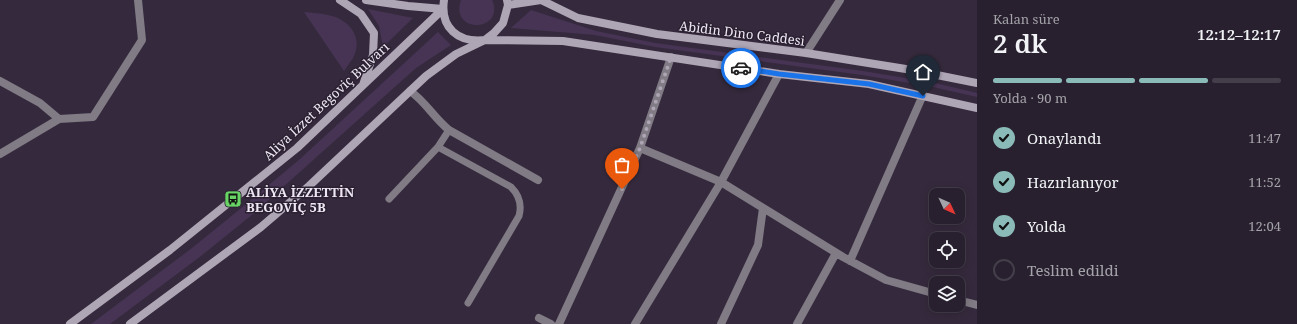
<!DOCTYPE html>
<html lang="tr">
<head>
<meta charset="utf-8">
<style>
  body { margin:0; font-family:"Noto Serif",serif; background:#302836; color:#f1f3f6; height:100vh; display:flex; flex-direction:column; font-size:15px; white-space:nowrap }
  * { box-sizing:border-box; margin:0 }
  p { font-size:13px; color:#a5a3aa }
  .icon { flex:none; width:22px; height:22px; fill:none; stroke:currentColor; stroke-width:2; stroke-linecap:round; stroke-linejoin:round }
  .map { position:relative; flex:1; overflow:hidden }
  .drawer { display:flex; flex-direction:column; background:#28202e; width:320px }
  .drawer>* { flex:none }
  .needle { width:26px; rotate:134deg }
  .tools { position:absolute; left:929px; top:188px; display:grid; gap:8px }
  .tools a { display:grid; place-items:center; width:36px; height:36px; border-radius:8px; background:#28202e; box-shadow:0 2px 10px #0003,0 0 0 1px #443e4a; font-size:20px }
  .pin { position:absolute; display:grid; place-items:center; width:34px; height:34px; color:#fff; margin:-41px -17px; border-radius:50% 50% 50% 0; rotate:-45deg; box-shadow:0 0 4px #0007 }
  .pin .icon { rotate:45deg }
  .courier { position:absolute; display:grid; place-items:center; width:40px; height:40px; margin:-20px; border:3px solid #1a73e8; border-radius:50%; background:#fff; color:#222; box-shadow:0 1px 5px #0007 }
  .summary em { font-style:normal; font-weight:600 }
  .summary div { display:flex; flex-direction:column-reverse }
  .summary { display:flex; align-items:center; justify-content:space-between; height:68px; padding:0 16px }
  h1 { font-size:26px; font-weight:600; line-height:30px }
  .bar { display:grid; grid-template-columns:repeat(4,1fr); gap:6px 4px; align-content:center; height:48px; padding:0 16px }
  .bar i { height:5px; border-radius:3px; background:#443e4a }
  .bar .active { background:#8bbbb9 }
  .bar p { grid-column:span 4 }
  ol { padding:0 16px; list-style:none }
  li { display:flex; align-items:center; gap:12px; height:44px }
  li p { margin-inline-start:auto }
  li .icon { padding:4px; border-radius:50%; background:#8bbbb9; color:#111; stroke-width:4 }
  li:last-child { color:#a5a3aa }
  li i { width:22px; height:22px; border:2px solid #443e4a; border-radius:50% }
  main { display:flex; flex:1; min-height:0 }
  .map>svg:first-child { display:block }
  .green { fill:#473454 }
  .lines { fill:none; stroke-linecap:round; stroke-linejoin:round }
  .lane { stroke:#807b84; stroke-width:7 }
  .street { stroke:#807b84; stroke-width:8 }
  .secondary { stroke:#aea5b5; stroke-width:8 }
  .done { stroke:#ada5b3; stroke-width:4; stroke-dasharray:0 7.2 }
  .route { stroke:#1a73e8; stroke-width:5 }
  .labels { text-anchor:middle; stroke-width:3; stroke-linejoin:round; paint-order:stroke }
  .street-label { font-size:13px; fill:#eee7f3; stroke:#2b2132 }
  .poi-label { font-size:13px; font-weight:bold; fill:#eee7f3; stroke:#2b2132; text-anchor:start }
</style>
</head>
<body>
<main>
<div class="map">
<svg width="977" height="324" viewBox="0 0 977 324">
  <rect width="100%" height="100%" fill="#352a3d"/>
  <path class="green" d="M461 0H492C506 32 449 35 461 0Z
    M368 9 413 18 383 47 379 26Z
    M531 10 596 31 655 43 863 71 935 83 977 93V97L933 87 862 75 655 47 595 35 511 28Z
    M304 12C312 13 320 13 328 15 349 19 364 37 353 58 350 62 347 67 344 71Z
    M438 32 451 45 416 68 253 214 201 256 110 324H91L192 248 245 205 300 159Z"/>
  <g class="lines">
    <path class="lane" d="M438 147 511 187C519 195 522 205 519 216L468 303
      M389 199 438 147 449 130"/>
    <path class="street" d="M806 53 840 0
      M779 74 721 182 843 257 886 280 936 294
      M0 81 40 103 59 119 93 117 142 40 138 0
      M410 91C425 101 434 118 449 130L538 180
      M0 154 59 119
      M850 261 923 95
      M958 300 977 305
      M539 318 551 324
      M559 324 640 148 671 57
      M635 324 721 182 640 148
      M721 324 758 245 763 208
      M797 324 836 253"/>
    <path class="secondary" d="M340 0 361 14 374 33 373 55 363 85
      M366 0 408 6 443 9
      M444 0C440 28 458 43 485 40L563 41 779 74 869 84 977 108
      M508 5 541 0 578 18 657 34 806 53 912 70 977 83
      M70 324 170 250 297 148 443 9
      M130 324 261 227 309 186 426 76 456 54 485 40 494 33 503 23 508 5 507 0"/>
  </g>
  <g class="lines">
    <path class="done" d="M622 189 640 148 671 57 741 68"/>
    <path class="route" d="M741 68 779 74 869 84 923 96"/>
  </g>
  <defs>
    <g id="bus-square" transform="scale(0.9)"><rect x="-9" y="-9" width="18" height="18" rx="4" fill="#68d465" stroke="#2b2132"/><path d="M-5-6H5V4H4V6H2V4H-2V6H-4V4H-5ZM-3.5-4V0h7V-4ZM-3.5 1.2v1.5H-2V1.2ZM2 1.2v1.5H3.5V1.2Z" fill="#111"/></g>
  </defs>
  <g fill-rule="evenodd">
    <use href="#bus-square" x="233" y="199"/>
  </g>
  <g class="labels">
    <g class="street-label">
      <text transform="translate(742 33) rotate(7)" y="5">Abidin Dino Caddesi</text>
      <text transform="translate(326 101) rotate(-43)" y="5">Aliya İzzet Begoviç Bulvarı</text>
    </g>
    <g class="poi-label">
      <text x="246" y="197">ALİYA İZZETTİN<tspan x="246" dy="15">BEGOVİÇ 5B</tspan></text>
    </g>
  </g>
</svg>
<div class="tools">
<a><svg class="needle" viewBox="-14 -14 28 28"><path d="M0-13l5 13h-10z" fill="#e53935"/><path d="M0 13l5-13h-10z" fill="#a5a3aa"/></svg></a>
<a><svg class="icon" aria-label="locate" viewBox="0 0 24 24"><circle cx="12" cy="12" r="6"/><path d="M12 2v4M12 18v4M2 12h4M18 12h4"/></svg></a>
<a><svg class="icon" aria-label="layers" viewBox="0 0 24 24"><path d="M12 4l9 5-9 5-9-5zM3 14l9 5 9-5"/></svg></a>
</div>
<div class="pin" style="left:622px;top:189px;background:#ea580c"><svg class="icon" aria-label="bag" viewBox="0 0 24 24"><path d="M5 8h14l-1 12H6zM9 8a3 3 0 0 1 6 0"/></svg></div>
<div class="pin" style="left:923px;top:96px;background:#1f2937"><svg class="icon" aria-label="home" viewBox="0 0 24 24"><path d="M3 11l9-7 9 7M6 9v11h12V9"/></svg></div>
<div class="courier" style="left:741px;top:68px"><svg class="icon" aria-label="car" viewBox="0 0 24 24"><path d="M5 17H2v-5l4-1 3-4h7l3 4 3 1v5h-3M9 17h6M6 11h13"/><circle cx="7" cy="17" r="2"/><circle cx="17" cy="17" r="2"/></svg></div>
</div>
<section class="drawer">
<div class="summary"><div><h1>2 dk</h1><p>Kalan süre</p></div><em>12:12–12:17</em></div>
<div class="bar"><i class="active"></i><i class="active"></i><i class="active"></i><i></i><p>Yolda · 90 m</p></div>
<ol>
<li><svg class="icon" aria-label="check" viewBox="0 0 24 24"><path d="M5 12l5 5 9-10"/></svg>Onaylandı<p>11:47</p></li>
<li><svg class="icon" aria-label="check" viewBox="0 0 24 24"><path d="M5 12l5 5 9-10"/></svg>Hazırlanıyor<p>11:52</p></li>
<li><svg class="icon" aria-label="check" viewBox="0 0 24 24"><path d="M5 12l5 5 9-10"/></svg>Yolda<p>12:04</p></li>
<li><i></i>Teslim edildi</li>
</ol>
</section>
</main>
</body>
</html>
